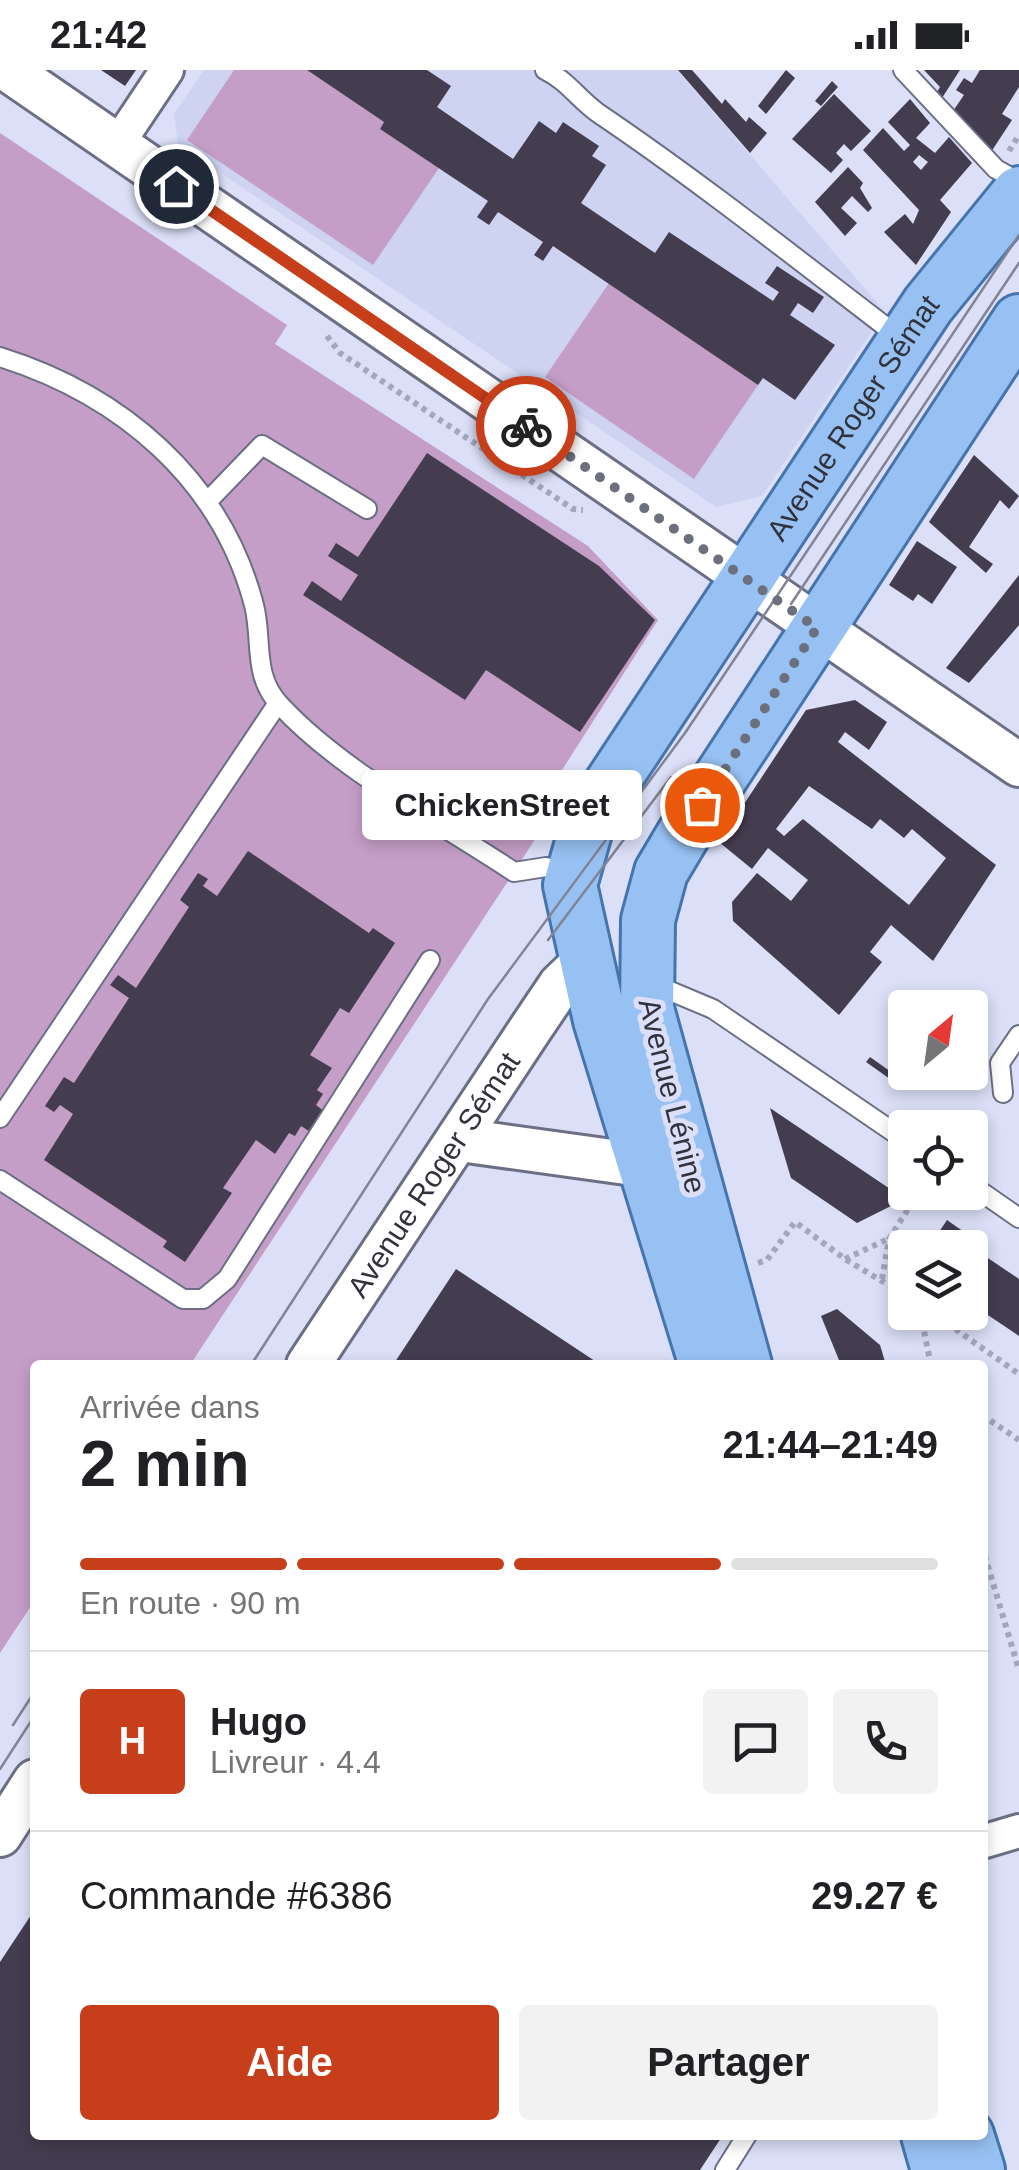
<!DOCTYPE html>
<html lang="fr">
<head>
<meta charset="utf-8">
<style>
  body { margin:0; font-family:Arial,sans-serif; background:#f2f2f2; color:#202124; height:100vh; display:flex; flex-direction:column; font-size:38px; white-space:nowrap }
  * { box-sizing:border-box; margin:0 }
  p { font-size:32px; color:#757577 }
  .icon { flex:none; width:55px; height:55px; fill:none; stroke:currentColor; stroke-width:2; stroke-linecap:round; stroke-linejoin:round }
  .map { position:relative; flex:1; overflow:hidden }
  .sheet { position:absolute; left:30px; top:1290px; width:958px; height:780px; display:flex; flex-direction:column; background:#fff; border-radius:10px; box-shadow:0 5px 15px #0003 }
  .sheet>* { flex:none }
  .needle { width:65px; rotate:29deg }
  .fabs { position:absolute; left:888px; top:920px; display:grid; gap:20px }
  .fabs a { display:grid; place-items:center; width:100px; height:100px; border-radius:10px; background:#fff; box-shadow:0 5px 15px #0003; font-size:50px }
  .pin { position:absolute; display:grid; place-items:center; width:85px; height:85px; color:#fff; margin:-42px; border:5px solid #fff; border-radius:50%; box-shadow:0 2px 10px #0007 }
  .courier { position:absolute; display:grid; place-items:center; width:100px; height:100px; margin:-50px; border:8px solid #c73e1a; border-radius:50%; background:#fff; color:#222; box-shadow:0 2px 12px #0007 }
  .bubble { position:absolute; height:70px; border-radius:10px; background:#fff; box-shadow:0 5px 15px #0003; font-size:32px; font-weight:800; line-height:70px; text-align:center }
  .summary em { font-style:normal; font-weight:800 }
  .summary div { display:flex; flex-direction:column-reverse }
  .summary { display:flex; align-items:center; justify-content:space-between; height:170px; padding:0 50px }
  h1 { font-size:65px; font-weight:800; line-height:75px }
  .bar { display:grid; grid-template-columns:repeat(4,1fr); gap:15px 10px; align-content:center; height:120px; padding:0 50px }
  .bar i { height:12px; border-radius:8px; background:#e0e0e0 }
  .bar .on { background:#c73e1a }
  .bar p { grid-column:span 4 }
  .line { display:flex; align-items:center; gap:25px; padding:0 50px; border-top:2px solid #e0e0e0 }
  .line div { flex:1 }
  .round { display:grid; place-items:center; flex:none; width:105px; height:105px; border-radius:10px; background:#f2f2f2 }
  .cta { display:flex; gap:20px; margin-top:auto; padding:20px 50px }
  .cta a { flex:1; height:115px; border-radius:10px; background:#c73e1a; color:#fff; font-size:40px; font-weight:800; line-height:115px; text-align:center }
  .cta a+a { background:#f2f2f2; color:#202124 }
  .status { display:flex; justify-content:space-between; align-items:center; height:70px; padding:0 50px; background:#fff; direction:ltr }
  .status svg { height:28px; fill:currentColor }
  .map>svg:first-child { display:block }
  .built { fill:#cdd3f1 }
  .green { fill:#c59ec7 }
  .building { fill:#443d50; fill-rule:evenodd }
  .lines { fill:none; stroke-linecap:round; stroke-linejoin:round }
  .service-casing { stroke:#6c6f84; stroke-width:22 }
  .minor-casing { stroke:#6c6f84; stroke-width:38 }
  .tertiary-casing { stroke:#6c6f84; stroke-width:48 }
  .primary-casing { stroke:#4674ac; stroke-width:58 }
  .path { stroke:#a4a7bb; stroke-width:6; stroke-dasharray:5 5; stroke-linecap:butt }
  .service { stroke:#fff; stroke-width:18 }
  .minor { stroke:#fff; stroke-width:32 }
  .tertiary { stroke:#fff; stroke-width:42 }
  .primary { stroke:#97c1f2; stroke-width:52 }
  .tram { stroke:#828495; stroke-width:2.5 }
  .done { stroke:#6c6f7d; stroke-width:10; stroke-dasharray:0 18 }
  .route { stroke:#c73e1a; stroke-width:12 }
  .labels { text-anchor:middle; stroke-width:10; stroke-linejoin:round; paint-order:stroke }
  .street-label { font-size:30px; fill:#31323c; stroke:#dbdff7 }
</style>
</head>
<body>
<div class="status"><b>21:42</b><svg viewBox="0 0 49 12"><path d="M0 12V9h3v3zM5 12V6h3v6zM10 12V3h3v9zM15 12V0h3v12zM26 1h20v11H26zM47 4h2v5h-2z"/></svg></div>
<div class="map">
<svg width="1019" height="2100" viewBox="0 0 1019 2100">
  <rect width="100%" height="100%" fill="#dbdff7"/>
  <path class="built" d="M204 0H677L885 242 762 426 716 437 178 74 174 44Z"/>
  <path class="green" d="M234 0H307L384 52 380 59 439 98 373 195 187 70Z
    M0 63 287 255 275 274 588 476 658 550 537 739 546 752 514 802 190 1295H35V1530L0 1583Z
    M609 213 758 315 694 409 545 307Z"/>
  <path class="building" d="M101 0H136L125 16Z
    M307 0H427L451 16 437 37 513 89 539 51 556 63 563 52 599 76 592 86 606 95 581 133 655 183 669 162 773 231 779 222 765 213 777 196 824 227 813 243 798 233 790 245 835 275 795 330 763 308 758 315 553 176 543 191 534 185 543 172 498 142 489 155 477 147 488 131 380 59 384 52Z
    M678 0H692L722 34 725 29 746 52 749 47 767 63 750 83Z
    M786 0 795 8 766 44 758 36Z
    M924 0H960L942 28 937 22 940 17Z
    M980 0H1019V17L1002 44 1012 50 991 82 953 41 964 25 956 20 964 8 972 13Z
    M832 11 838 17 821 36 815 31Z
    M834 24 871 61 851 81 844 74 836 83 843 90 831 103 792 69Z
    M910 29 930 53 916 68 935 83 949 67 972 93 940 130 951 142 916 195 884 162 905 144 913 154 919 140 863 80 883 58 904 81 910 75 888 52ZM919 85 928 92 921 100 913 92Z
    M848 97 863 113 860 118 872 138 868 142 852 126 841 138 857 153 845 166 815 132Z
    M427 383 599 496 655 550 580 662 486 600 465 630 303 525 312 511 341 531 358 505 328 486 336 473 358 487Z
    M974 385 1019 426 1009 439 1000 430 969 477 993 494 986 503 929 452Z
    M917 471 957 497 932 534 918 524 913 531 889 515Z
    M1019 505V555L969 613 946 598Z
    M855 630 887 652 869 680 845 662 838 672 996 795 933 891 891 855 870 882 882 892 839 945 733 851 732 832 757 803 791 831 808 810 768 778 752 799 719 772 806 640ZM809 716 872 759 880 749 904 768 912 759 946 788 909 835 803 749 784 766 776 759Z
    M248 781 369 863 373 858 395 873 349 943 340 938 310 985 332 998 317 1020 323 1024 316 1035 325 1042 312 1063 301 1056 295 1066 289 1063 275 1084 256 1070 223 1118 232 1123 185 1192 163 1177 167 1171 44 1090 73 1044 60 1035 54 1042 45 1036 64 1007 74 1013 129 928 110 915 118 905 136 918 189 837 180 830 198 803 208 809 203 816 217 826Z
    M870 987 894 1004 890 1009 866 992Z
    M770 1038 905 1129 857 1153 791 1108Z
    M947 1150 974 1169 968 1178H919L924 1169 931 1174Z
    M970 1176 1019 1209V1266L970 1233Z
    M456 1199 601 1295H393Z
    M837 1239 880 1275 886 1295H841L821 1246Z
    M35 1839V2065H723L700 2100H0V1892Z"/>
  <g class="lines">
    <g class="service-casing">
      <path id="service" d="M545 0C568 11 578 29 598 43 703 114 802 193 903 270
        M903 0 996 99 1019 112
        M0 287C121 325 221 409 254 535 263 570 252 606 280 635 341 701 439 752 514 802L546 797 572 802
        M207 432 262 375 367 439
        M651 913 713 939 905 1070
        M1003 1023 1000 993 1019 965
        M0 1048 278 633
        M0 1110 183 1229H203L227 1209 430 890
        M970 1114 1019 1148
        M725 2100 747 2065"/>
    </g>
    <g class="minor-casing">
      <path id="minor" d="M117 75 167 0
        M982 1772 1019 1761"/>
    </g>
    <g class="tertiary-casing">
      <g id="tertiary">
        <path d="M8 0 1019 695"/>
        <path d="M460 1070 648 1096"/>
        <path id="s1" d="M308 1295 531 958 560 915 587 889"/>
        <path d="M0 1765 35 1711"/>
      </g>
    </g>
    <g class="primary-casing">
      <g id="primary">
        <path id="s2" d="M706 1295 600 950 570 815 587 755 611 714 928 235 1019 123"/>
        <path d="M745 1295 647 939 648 850 661 802 683 765 1019 251"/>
        <path d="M928 2065 938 2100"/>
        <path d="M967 2065 978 2100"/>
      </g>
    </g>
    <path class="path" d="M1009 81 1019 65
      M327 266 340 283 573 439 583 440
      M845 1189 888 1169
      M758 1193 767 1190 795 1152 845 1189 905 1225
      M882 1209 889 1169 919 1122
      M920 1242 931 1295
      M931 1242 1019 1304
      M982 1345 1019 1370
      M982 1476 1019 1600"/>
    <use href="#service" class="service"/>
    <use href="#minor" class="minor"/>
    <use href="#tertiary" class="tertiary"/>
    <use href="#primary" class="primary"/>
    <path class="tram" d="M791 534 1019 193
      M548 870 671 707
      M251 1295 488 929 685 663 1019 165
      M13 1655 35 1621
      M0 1699 35 1645"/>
  </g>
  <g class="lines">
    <path class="done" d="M526 356 817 558 702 735"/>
    <path class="route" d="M176 116 526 356"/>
  </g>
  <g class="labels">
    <g class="street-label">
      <text dy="10" stroke="none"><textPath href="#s2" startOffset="1048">Avenue Roger Sémat</textPath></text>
      <text transform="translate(672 1026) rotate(76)" y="10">Avenue Lénine</text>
      <text dy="10" stroke="none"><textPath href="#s1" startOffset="228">Avenue Roger Sémat</textPath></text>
    </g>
  </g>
</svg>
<div class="fabs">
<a><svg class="needle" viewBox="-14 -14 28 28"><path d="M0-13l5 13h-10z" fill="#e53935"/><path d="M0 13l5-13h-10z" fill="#757577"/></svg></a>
<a><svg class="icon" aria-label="locate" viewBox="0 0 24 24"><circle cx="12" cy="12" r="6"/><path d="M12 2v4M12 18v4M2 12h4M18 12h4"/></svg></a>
<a><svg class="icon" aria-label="layers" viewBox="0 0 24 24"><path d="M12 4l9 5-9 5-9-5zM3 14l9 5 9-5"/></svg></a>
</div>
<div class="pin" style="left:702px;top:735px;background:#ea580c"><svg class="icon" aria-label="bag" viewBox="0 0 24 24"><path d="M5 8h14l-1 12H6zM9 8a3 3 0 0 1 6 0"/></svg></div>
<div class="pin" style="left:176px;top:116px;background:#1f2937"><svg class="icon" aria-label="home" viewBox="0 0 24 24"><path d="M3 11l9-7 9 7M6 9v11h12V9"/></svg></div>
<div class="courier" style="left:526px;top:356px"><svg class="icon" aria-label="bike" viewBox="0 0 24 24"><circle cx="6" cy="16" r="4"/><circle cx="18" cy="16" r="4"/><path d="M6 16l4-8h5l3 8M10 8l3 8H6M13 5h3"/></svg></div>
<div class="bubble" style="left:362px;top:700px;width:280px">ChickenStreet</div>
<section class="sheet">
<div class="summary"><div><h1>2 min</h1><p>Arrivée dans</p></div><em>21:44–21:49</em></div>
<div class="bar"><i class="on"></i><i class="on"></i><i class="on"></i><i></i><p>En route · 90 m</p></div>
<div class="line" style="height:180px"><b class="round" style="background:#c73e1a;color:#fff">H</b><div><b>Hugo</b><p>Livreur · 4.4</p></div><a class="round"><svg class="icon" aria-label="chat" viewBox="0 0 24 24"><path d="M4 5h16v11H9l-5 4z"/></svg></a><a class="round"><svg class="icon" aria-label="phone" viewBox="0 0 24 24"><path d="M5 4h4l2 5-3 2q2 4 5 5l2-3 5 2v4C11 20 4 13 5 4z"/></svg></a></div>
<div class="line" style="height:130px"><div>Commande #6386</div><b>29.27 €</b></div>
<div class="cta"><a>Aide</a><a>Partager</a></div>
</section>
</div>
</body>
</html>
